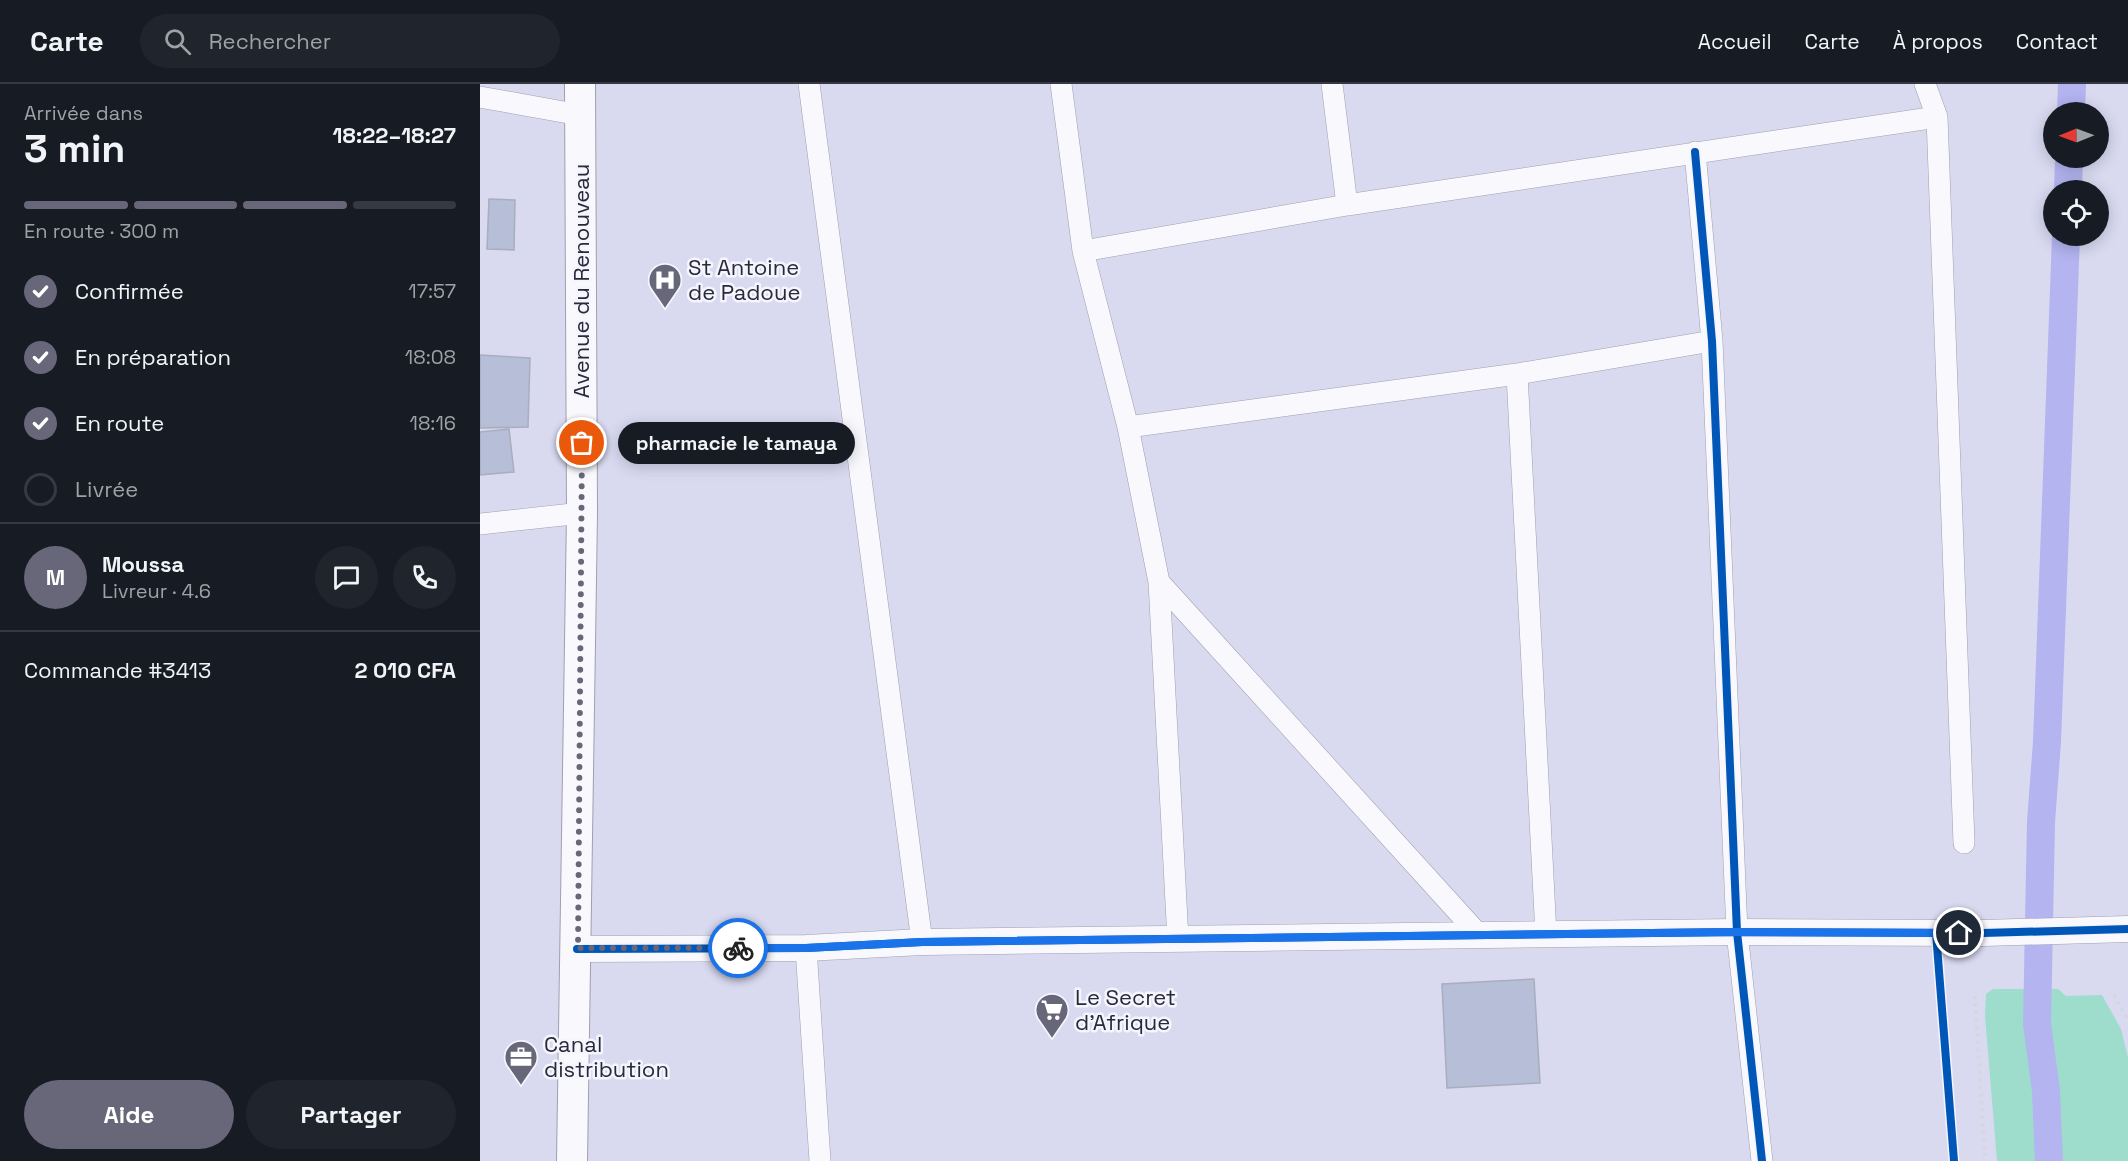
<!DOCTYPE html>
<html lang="fr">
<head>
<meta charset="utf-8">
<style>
  body { margin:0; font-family:"Space Grotesk",sans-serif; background:#20242c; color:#f1f3f6; height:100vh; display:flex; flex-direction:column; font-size:22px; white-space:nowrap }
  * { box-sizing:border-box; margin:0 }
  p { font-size:20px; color:#9ea1a6 }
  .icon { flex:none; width:33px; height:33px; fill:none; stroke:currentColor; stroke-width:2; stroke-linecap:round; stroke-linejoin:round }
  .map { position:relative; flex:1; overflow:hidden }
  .side { display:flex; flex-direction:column; background:#171b24; width:480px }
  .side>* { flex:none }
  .needle { width:39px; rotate:269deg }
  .tools { position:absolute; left:1563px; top:18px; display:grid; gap:12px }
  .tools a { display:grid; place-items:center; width:66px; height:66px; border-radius:50%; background:#171b24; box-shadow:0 3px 15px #0003; font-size:30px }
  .pin { position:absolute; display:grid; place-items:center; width:51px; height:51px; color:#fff; margin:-26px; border:3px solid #fff; border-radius:50%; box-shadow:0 2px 6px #0007 }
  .courier { position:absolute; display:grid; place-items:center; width:60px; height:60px; margin:-30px; border:4px solid #1a73e8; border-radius:50%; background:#fff; color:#222; box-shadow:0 2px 8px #0007 }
  .bubble { position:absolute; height:42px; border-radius:21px; background:#171b24; box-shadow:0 3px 15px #0003; font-size:20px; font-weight:800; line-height:42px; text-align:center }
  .head em { font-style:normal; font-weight:800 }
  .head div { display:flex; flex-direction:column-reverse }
  .head { display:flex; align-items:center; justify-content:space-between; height:102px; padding:0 24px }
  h1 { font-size:39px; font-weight:800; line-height:45px }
  .bar { display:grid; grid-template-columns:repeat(4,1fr); gap:9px 6px; align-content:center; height:72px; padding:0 24px }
  .bar i { height:8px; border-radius:4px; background:#363941 }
  .bar .on { background:#676779 }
  .bar p { grid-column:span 4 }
  .line { display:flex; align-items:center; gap:15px; padding:0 24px; border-top:2px solid #363941 }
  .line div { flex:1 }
  .round { display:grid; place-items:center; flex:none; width:63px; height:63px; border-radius:32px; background:#20242c }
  ol { padding:0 24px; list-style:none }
  li { display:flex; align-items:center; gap:18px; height:66px }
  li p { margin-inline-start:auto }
  li .icon { padding:6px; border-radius:50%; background:#676779; color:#fff; stroke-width:4 }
  li:last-child { color:#9ea1a6 }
  li i { width:33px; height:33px; border:3px solid #363941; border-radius:50% }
  .button { display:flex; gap:12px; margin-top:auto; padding:12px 24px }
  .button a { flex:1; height:69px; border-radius:36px; background:#676779; color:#fff; font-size:24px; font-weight:800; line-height:69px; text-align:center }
  .button a+a { background:#20242c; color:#f1f3f6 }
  header { display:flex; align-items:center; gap:36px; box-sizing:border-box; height:84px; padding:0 30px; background:#171b24; border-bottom:2px solid #363941 }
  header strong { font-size:28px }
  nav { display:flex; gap:33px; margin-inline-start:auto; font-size:21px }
  .search { width:420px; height:54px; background:#20242c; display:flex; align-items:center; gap:15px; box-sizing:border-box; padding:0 21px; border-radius:33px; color:#9ea1a6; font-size:22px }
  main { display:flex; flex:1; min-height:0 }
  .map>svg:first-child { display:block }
  .green { fill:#9eddcc }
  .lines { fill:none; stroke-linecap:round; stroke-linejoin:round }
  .canal { stroke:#b3b4f0; stroke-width:28 }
  .building { fill:#b6bed8; stroke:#a9adbd; stroke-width:1.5 }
  .minor-casing { stroke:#9e9fb0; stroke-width:22 }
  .tertiary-casing { stroke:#9e9fb0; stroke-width:27 }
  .secondary-casing { stroke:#9e9fb0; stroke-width:32 }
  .path { stroke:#d6d7de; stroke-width:4; stroke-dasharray:3 4.5; stroke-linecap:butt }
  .minor { stroke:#f9f9fd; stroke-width:21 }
  .tertiary { stroke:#f9f9fd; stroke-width:26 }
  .secondary { stroke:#f9f9fd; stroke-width:30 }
  .cycleway-casing { stroke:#f4f5fd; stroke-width:11 }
  .cycleway { stroke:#0057b8; stroke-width:8 }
  .done { stroke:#676779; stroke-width:6; stroke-dasharray:0 10.8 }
  .route { stroke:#1a73e8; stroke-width:8 }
  .labels { text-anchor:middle; stroke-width:5; stroke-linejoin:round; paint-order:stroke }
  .poi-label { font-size:22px; fill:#292939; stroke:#f4f5fd; text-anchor:start }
  .street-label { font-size:22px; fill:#292939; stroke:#f4f5fd }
</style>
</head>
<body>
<header>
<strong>Carte</strong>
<div class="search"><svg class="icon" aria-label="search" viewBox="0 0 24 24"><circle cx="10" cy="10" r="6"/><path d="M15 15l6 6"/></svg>Rechercher</div>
<nav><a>Accueil</a><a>Carte</a><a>À propos</a><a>Contact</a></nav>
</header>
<main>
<section class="side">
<div class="head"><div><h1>3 min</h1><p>Arrivée dans</p></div><em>18:22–18:27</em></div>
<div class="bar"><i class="on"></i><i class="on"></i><i class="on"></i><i></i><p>En route · 300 m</p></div>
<ol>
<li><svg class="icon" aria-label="check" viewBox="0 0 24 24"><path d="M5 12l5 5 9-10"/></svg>Confirmée<p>17:57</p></li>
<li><svg class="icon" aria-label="check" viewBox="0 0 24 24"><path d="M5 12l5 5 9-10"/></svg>En préparation<p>18:08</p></li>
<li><svg class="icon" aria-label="check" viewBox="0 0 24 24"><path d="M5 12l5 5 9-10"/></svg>En route<p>18:16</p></li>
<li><i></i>Livrée</li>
</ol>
<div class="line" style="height:108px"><b class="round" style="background:#676779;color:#fff">M</b><div><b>Moussa</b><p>Livreur · 4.6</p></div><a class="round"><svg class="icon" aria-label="chat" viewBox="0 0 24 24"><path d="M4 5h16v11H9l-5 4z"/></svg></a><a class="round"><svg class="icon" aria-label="phone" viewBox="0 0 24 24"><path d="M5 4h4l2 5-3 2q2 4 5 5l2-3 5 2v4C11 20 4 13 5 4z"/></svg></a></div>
<div class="line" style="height:78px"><div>Commande #3413</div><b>2 010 CFA</b></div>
<div class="button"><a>Aide</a><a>Partager</a></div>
</section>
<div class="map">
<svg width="1648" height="1077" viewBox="0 0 1648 1077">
  <rect width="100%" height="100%" fill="#d9daf0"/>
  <path class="green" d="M1513 905H1578L1586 912 1622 911 1641 945 1648 973V1077H1517L1505 932 1506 910Z"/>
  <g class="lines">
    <path class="canal" d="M1591 28 1592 0
      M1588 106 1589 74
      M1569 1077 1566 1007 1557 940 1561 738 1567 658 1586 152"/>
  </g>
  <path class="building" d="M9 115 35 116 34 166 7 165Z
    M0 271 50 274 48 343 0 344Z
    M29 345 34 388 0 391V348Z
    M1054 895 1060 999 967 1004 962 900Z"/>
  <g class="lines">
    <g class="minor-casing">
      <path id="minor" d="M329 0 442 858
        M581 0 603 167 648 343 679 498 698 856
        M852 0 867 121
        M1445 0 1457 33 1484 759
        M0 13 100 31
        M1215 68 1232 257 1257 848 1282 1077
        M603 167 867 121 1457 33
        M1037 290 1066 851
        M648 343 1037 290 1232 257
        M0 440 102 429
        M679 498 1000 852
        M326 864 340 1077"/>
    </g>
    <g class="tertiary-casing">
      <path id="tertiary" d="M97 865 326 864 442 858 1257 848 1503 849 1648 845"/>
    </g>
    <g class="secondary-casing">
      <path id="secondary" d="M92 1077 102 429 100 0"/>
    </g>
    <path class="path" d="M1634 911 1648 936
      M1495 912 1505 1077"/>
    <use href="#minor" class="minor"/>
    <use href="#tertiary" class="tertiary"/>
    <use href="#secondary" class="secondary"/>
    <g class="cycleway-casing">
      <path id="cycleway" d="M1215 68 1232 257 1257 848 1282 1077
        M1456 849 1474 1077
        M97 865 326 864 442 858 1257 848 1503 849 1648 845"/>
    </g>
    <use href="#cycleway" class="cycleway"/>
  </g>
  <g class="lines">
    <path class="done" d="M102 359 98 864H258"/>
    <path class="route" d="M258 864H326L442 858 1257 848 1479 849"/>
  </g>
  <defs>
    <g id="hospital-pin" transform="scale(1.725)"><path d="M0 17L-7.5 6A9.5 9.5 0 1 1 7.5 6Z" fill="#676779" stroke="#f4f5fd"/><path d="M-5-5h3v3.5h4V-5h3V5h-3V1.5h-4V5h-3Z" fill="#fff"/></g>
    <g id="supermarket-pin" transform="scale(1.725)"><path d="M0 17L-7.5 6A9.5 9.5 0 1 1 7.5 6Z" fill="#676779" stroke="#f4f5fd"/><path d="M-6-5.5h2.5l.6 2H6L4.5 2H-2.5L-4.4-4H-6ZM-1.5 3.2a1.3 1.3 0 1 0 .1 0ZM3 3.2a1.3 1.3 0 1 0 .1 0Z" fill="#fff"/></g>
    <g id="office-pin" transform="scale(1.725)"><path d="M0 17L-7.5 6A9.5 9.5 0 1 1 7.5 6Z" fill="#676779" stroke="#f4f5fd"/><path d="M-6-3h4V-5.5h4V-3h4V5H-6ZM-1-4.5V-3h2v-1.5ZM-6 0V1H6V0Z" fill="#fff"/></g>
  </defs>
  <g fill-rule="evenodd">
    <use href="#hospital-pin" x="185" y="196"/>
    <use href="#supermarket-pin" x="572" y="926"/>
    <use href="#office-pin" x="41" y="973"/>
  </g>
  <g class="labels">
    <g class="poi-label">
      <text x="208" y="191">St Antoine<tspan x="208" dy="25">de Padoue</tspan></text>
      <text x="595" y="921">Le Secret<tspan x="595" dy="25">d'Afrique</tspan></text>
      <text x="64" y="968">Canal<tspan x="64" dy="25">distribution</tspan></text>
    </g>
    <g class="street-label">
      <text transform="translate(101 197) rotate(-90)" y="8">Avenue du Renouveau</text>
    </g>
  </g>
</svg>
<div class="tools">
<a><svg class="needle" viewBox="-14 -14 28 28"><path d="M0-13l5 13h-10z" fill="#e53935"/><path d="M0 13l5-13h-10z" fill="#9ea1a6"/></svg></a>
<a><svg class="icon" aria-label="locate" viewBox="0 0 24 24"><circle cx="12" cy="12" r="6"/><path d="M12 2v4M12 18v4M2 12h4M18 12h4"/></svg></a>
</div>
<div class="pin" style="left:102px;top:359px;background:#ea580c"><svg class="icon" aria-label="bag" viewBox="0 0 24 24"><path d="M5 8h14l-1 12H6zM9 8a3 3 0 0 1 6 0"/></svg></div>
<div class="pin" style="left:1479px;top:849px;background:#1f2937"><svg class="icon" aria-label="home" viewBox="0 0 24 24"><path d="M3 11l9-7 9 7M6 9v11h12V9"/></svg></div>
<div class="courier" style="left:258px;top:864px"><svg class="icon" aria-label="bike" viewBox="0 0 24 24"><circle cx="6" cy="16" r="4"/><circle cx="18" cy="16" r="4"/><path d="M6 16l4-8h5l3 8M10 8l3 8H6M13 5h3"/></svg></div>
<div class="bubble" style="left:138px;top:338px;width:237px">pharmacie le tamaya</div>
</div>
</main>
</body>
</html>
